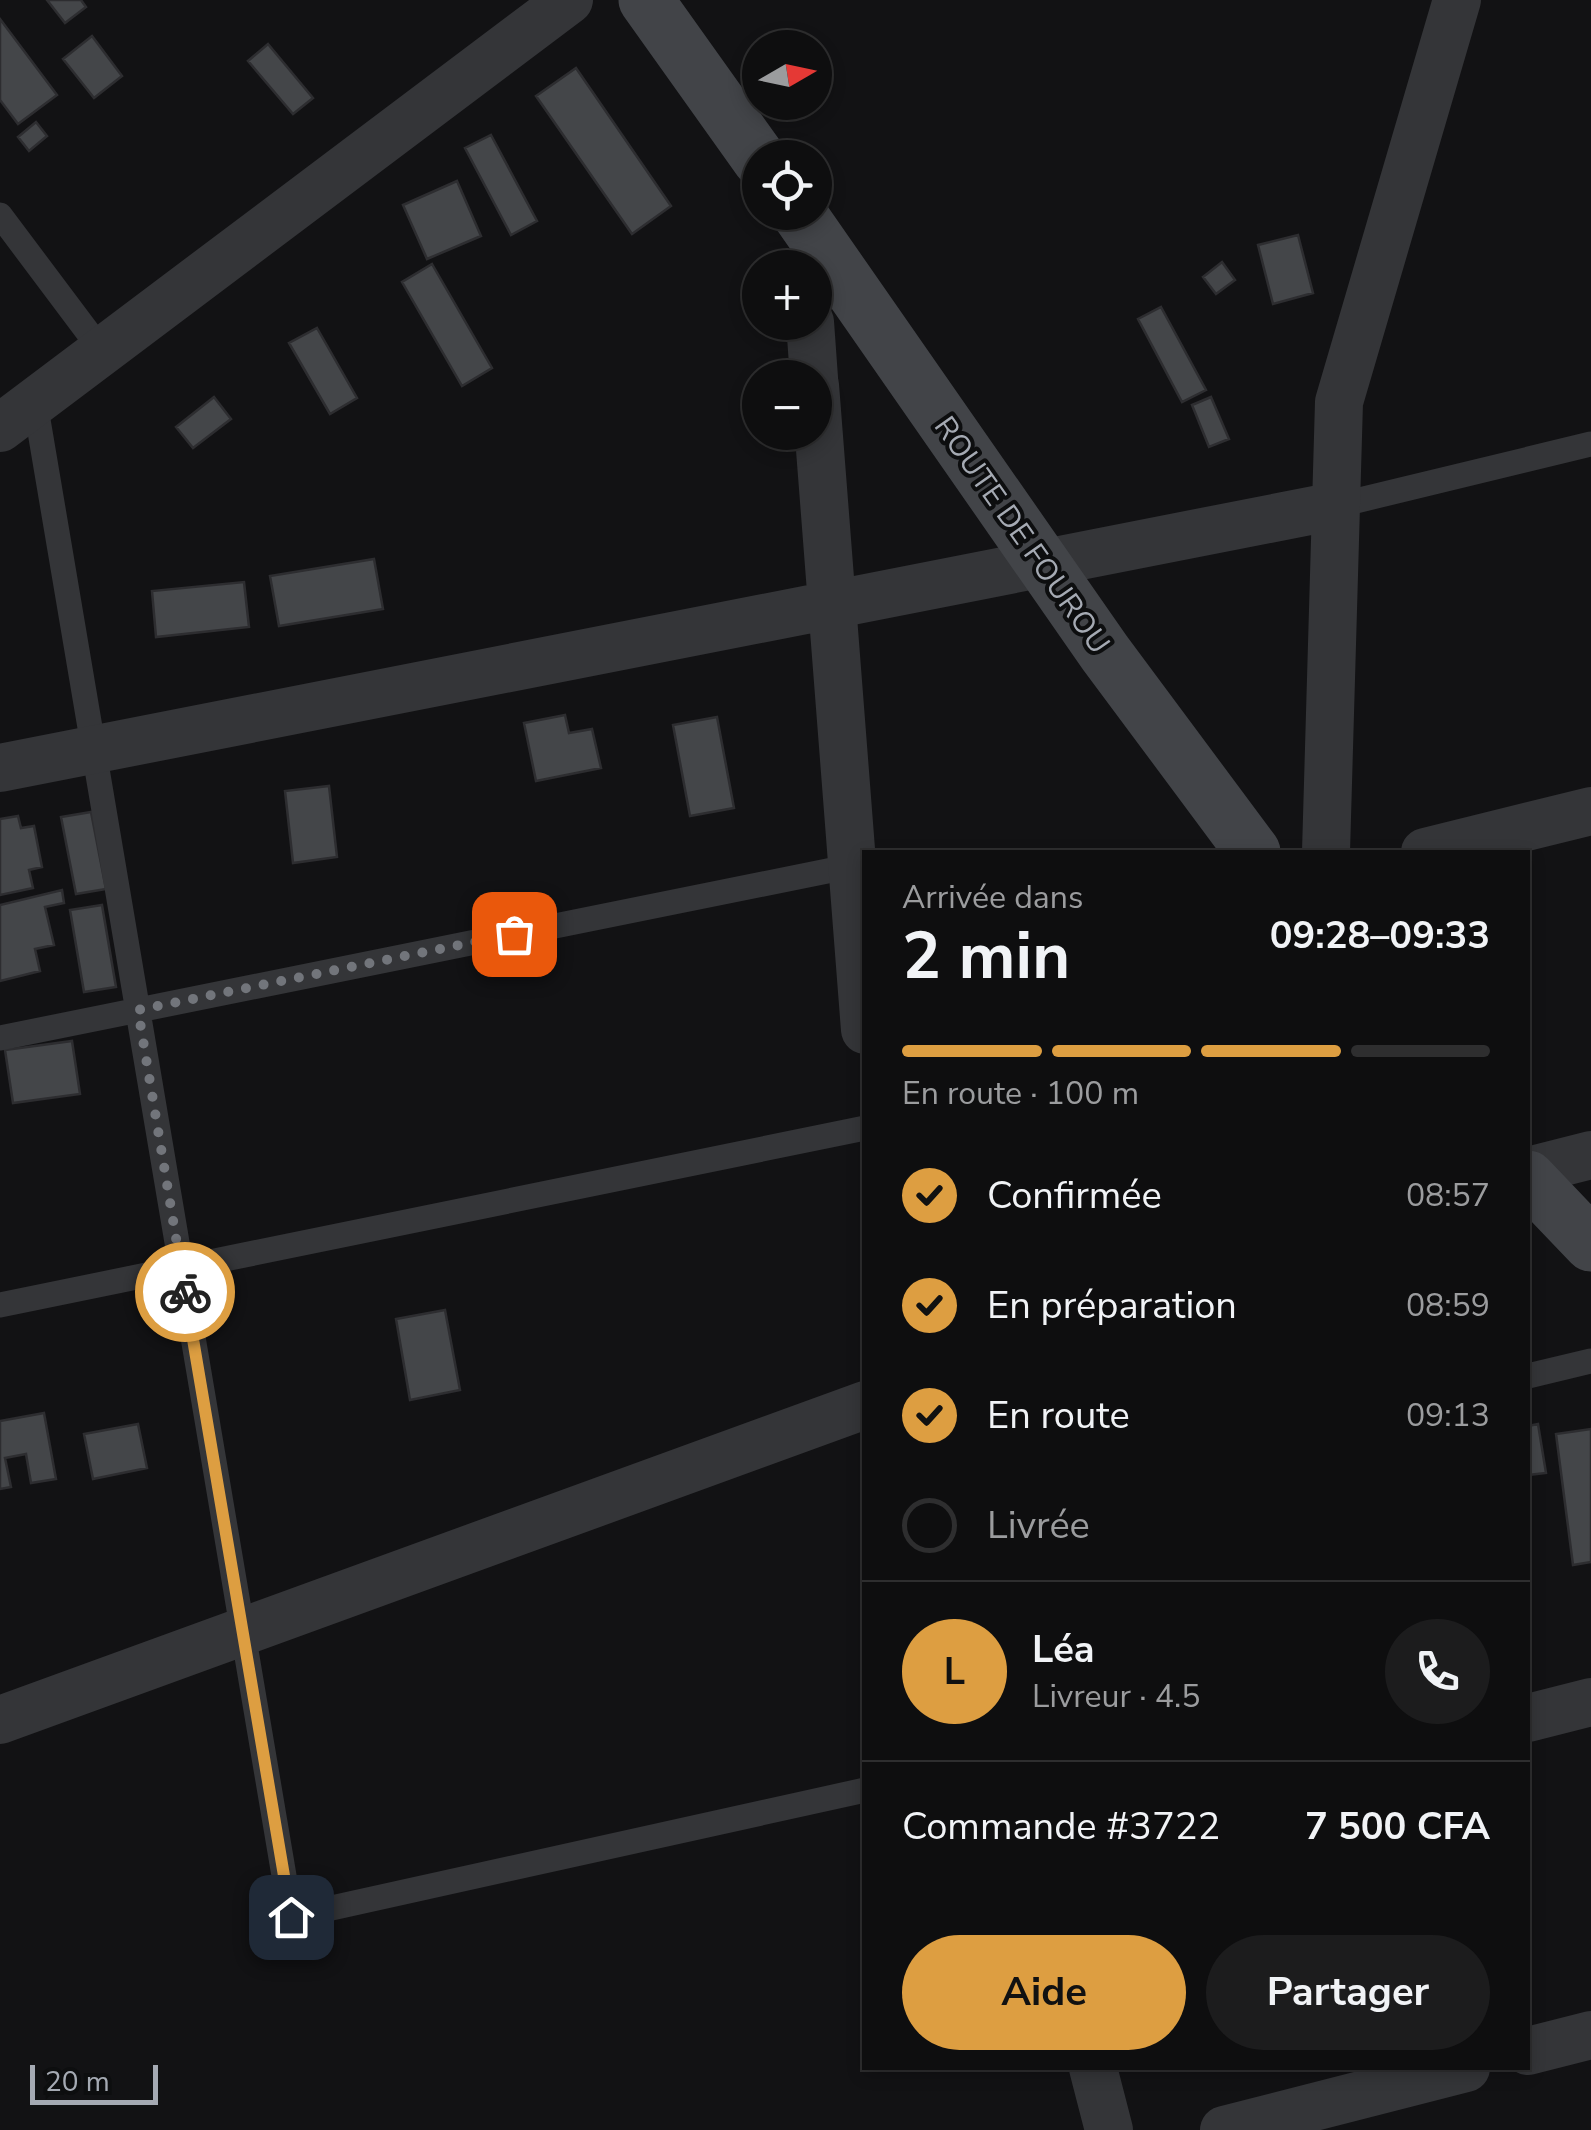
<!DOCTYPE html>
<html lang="fr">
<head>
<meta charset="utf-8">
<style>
  body { margin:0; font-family:"Nunito Sans",sans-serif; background:#1c1c1d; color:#f1f3f6; height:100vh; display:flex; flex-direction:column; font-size:38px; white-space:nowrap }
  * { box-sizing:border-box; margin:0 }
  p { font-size:32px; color:#9b9c9e }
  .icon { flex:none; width:55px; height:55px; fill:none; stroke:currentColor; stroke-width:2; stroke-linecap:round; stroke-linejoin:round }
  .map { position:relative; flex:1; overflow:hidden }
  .side { position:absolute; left:862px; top:850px; width:668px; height:1220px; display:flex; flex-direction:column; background:#0e0e0f; border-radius:0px; box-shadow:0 5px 15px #0003,0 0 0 2px #2e2e2f }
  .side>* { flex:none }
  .needle { width:65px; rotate:81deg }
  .fabs { position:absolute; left:742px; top:30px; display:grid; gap:20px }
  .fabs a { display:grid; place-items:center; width:90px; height:90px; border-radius:50%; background:#0e0e0f; box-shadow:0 5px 15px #0003,0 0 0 2px #2e2e2f; font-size:50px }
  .scale { position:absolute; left:30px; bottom:25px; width:128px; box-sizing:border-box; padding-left:10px; border:5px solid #a5aab3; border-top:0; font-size:28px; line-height:35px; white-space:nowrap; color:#a5aab3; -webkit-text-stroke:8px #0d0e0f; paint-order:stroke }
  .pin { position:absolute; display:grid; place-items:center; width:85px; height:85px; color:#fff; margin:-42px; border-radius:20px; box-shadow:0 5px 15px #0006 }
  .courier { position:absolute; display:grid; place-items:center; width:100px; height:100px; margin:-50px; border:8px solid #dd9e41; border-radius:50%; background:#fff; color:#222; box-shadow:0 2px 12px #0007 }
  .head em { font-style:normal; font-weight:700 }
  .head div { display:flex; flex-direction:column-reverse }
  .head { display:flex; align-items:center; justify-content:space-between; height:170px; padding:0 40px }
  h1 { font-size:65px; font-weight:700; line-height:75px }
  .bar { display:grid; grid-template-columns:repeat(4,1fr); gap:15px 10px; align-content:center; height:120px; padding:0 40px }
  .bar i { height:12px; border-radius:8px; background:#2e2e2f }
  .bar .active { background:#dd9e41 }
  .bar p { grid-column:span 4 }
  .line { display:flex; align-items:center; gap:25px; padding:0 40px; border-top:2px solid #2e2e2f }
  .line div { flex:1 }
  .round { display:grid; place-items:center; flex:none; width:105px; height:105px; border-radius:52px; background:#1c1c1d }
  ol { padding:0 40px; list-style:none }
  li { display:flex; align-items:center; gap:30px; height:110px }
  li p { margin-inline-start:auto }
  li .icon { padding:10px; border-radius:50%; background:#dd9e41; color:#111; stroke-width:4 }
  li:last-child { color:#9b9c9e }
  li i { width:55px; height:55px; border:5px solid #2e2e2f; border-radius:50% }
  .primary-button { display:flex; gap:20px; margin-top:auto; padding:20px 40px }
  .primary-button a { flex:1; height:115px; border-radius:60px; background:#dd9e41; color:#111; font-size:40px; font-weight:700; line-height:115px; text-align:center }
  .primary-button a+a { background:#1c1c1d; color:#f1f3f6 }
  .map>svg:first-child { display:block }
  .building { fill:#444649; stroke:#2d2d30; stroke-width:2.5 }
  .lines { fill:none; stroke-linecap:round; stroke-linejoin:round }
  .lane { stroke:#343538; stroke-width:25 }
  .street { stroke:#343538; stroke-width:48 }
  .secondary { stroke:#424448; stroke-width:55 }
  .done { stroke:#72757b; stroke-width:10; stroke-dasharray:0 18 }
  .route { stroke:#dd9e41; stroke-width:12 }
  .labels { text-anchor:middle; stroke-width:8; stroke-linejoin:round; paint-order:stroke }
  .street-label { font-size:30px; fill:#a5aab3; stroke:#0d0e0f }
</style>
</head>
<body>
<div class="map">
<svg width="1591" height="2130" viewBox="0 0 1591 2130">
  <rect width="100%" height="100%" fill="#121214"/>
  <path class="building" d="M47 0H81L86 7 65 23Z
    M0 19 57 95 18 124 0 100Z
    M92 36 122 76 94 98 63 59Z
    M268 44 313 98 293 114 248 61Z
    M576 68 671 206 632 234 536 96Z
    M36 122 47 136 29 151 18 137Z
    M491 135 537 221 511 235 465 148Z
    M457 181 481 236 427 259 403 205Z
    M1298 235 1313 293 1273 304 1258 245Z
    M1222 262 1235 280 1216 294 1203 277Z
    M432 264 492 368 462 386 402 282Z
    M1161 307 1206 390 1182 402 1138 319Z
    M317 328 357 398 330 414 289 343Z
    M214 397 231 419 193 448 176 427Z
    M1211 397 1229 439 1209 447 1192 405Z
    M374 559 383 609 279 626 270 576Z
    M244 582 249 627 156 637 152 591Z
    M565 715 569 733 592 729 601 768 536 781 524 723Z
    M717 717 734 808 690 816 673 725Z
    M329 786 337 857 293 863 285 791Z
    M91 812 106 889 76 894 61 817Z
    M18 816 21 828 34 826 42 867 29 870 33 888 0 895V819Z
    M62 890 64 903 45 907 54 945 35 949 40 971 0 981V905Z
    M102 905 116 987 84 992 70 910Z
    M72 1041 80 1094 13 1103 5 1050Z
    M445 1310 460 1390 410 1400 396 1319Z
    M44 1413 56 1479 31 1483 26 1454 5 1458 11 1487 0 1489V1421Z
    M138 1424 147 1468 93 1479 84 1434Z
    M1538 1424 1546 1473 1528 1475V1426Z
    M1591 1429V1562L1573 1565 1556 1434Z"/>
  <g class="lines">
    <path class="lane" d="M0 215 102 351
      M35 402 291 1917 865 1790
      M1335 506 1591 444
      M0 1038 852 866
      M0 1305 865 1128
      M1528 1376 1591 1361"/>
    <path class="street" d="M810 322 814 378
      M815 385 865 1030
      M0 428 569 0
      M0 768 1335 506
      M1326 852 1339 402 1457 0
      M1425 852 1591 811
      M1528 1171 1591 1155
      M1528 1718 1591 1702
      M0 1720 865 1405
      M1528 2051 1591 2035
      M1093 2068 1109 2130
      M1224 2130 1466 2068"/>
    <path class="secondary" d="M646 0 760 160
      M798 212 1105 653 1253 852
      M1528 1178 1591 1244"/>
  </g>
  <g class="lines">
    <path class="done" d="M185 1292 138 1010 514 934"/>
    <path class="route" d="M185 1292 291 1917"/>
  </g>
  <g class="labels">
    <g class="street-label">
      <text transform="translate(1022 535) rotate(55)" y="10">ROUTE DE FOUROU</text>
    </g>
  </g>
</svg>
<div class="fabs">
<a><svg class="needle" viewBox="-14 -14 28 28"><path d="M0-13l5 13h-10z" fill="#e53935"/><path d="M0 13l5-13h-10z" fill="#9b9c9e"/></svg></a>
<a><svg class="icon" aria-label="locate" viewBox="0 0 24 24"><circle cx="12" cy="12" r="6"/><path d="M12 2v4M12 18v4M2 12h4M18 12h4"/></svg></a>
<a>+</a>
<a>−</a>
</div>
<div class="scale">20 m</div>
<div class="pin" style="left:514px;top:934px;background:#ea580c"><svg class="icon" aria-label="bag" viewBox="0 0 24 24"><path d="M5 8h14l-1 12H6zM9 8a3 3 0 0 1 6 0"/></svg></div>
<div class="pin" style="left:291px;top:1917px;background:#1f2937"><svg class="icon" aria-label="home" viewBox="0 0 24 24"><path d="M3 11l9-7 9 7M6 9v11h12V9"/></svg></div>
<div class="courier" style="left:185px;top:1292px"><svg class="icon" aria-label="bike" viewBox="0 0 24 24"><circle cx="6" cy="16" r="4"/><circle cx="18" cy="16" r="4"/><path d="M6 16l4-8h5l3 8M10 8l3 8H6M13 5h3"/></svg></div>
<section class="side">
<div class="head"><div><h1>2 min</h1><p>Arrivée dans</p></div><em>09:28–09:33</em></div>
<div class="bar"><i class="active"></i><i class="active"></i><i class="active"></i><i></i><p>En route · 100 m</p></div>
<ol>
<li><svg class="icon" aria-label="check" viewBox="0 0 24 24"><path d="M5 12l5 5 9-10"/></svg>Confirmée<p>08:57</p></li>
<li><svg class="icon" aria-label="check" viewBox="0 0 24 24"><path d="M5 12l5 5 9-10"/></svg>En préparation<p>08:59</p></li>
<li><svg class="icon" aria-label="check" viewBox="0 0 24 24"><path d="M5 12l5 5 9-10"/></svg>En route<p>09:13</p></li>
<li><i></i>Livrée</li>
</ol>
<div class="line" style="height:180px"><b class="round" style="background:#dd9e41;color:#111">L</b><div><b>Léa</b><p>Livreur · 4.5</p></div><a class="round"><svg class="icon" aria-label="phone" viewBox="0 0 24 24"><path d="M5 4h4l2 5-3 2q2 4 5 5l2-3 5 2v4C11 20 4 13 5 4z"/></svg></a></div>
<div class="line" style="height:130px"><div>Commande #3722</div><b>7 500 CFA</b></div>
<div class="primary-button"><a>Aide</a><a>Partager</a></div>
</section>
</div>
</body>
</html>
